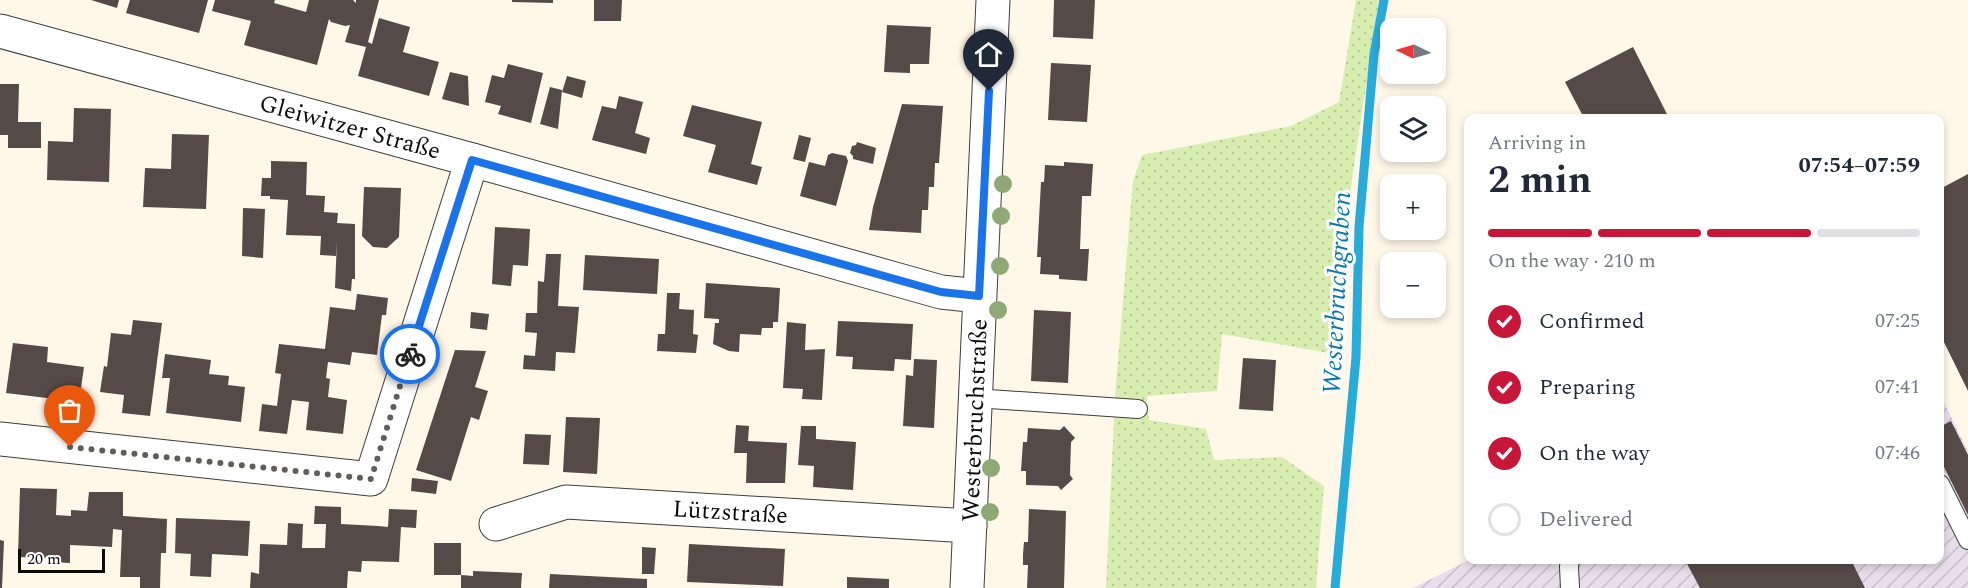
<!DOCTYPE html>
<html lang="en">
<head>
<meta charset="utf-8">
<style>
  body { margin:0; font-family:Spectral,serif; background:#f6f6f7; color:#1f2937; height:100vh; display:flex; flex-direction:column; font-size:22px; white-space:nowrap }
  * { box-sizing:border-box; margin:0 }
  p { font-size:20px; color:#747a83 }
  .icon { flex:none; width:33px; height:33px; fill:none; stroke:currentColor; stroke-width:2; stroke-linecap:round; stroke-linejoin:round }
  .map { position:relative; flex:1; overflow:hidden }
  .details { position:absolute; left:1464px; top:114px; width:480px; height:450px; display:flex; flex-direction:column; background:#fff; border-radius:12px; box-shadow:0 3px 9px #0003 }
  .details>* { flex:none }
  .needle { width:39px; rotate:275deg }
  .buttons { position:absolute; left:1380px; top:18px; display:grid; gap:12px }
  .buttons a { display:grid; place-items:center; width:66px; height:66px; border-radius:12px; background:#fff; box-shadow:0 3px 9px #0003; font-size:30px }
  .scale { position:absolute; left:18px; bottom:15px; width:87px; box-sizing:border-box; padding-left:6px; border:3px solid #0b0b0b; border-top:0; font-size:16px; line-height:21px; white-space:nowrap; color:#0b0b0b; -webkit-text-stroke:4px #fff; paint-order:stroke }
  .pin { position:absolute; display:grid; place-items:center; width:51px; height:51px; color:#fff; margin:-62px -26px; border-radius:50% 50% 50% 0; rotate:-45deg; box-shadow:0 0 6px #0007 }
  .pin .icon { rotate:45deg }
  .courier { position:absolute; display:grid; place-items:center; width:60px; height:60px; margin:-30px; border:4px solid #1a73e8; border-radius:50%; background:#fff; color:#222; box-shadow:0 2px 8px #0007 }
  .overview em { font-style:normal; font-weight:700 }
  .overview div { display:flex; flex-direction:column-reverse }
  .overview { display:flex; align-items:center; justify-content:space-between; height:102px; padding:0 24px }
  h1 { font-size:39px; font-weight:700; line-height:45px }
  .bar { display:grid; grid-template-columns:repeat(4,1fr); gap:9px 6px; align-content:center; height:72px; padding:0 24px }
  .bar i { height:8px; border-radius:4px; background:#e0e1e3 }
  .bar .active { background:#c71738 }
  .bar p { grid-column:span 4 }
  ol { padding:0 24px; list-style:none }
  li { display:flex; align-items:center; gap:18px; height:66px }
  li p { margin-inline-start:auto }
  li .icon { padding:6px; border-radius:50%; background:#c71738; color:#fff; stroke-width:4 }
  li:last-child { color:#747a83 }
  li i { width:33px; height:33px; border:3px solid #e0e1e3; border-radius:50% }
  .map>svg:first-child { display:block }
  .industrial { fill:url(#industrial-furrows) }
  .grass { fill:url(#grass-dots) }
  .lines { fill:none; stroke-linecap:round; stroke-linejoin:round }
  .stream { stroke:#29abd9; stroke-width:9 }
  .building { fill:#554a47 }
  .lane-casing { stroke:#3e3e3e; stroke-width:20 }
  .street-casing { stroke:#3e3e3e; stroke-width:35 }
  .lane { stroke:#fff; stroke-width:18 }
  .street { stroke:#fff; stroke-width:33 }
  .tree { fill:#8ea975 }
  .done { stroke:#605e59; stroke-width:6; stroke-dasharray:0 10.8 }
  .route { stroke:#1a73e8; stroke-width:8 }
  .labels { text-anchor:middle; stroke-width:6; stroke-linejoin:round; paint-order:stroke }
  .street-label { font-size:24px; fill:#0b0b0b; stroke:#fff }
  .water-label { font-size:26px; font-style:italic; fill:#0a78a7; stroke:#fff }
</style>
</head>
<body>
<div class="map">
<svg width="1968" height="588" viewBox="0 0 1968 588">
  <defs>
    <pattern id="industrial-furrows" width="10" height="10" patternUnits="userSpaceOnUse" patternTransform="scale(1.5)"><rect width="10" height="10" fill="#e8deeb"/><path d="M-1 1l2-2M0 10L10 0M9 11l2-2" fill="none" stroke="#c6bdc8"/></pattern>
    <pattern id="grass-dots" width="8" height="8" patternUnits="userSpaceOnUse" patternTransform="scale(1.5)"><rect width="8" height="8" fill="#d8edb0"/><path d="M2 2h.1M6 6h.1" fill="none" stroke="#b8ca96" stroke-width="1.8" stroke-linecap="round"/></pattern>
  </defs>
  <rect width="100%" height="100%" fill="#fff8e9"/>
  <path class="industrial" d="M1940 394 1968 451V588H1413L1469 560H1940Z"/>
  <path class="grass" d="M1356 0H1379L1352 179 1334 354 1222 334 1217 391 1147 396 1149 420 1206 429 1214 460 1282 457 1324 486 1316 588H1106L1115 397 1133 181 1142 155 1291 126 1339 102Z"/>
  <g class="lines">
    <path class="stream" d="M1335 588 1356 357 1359 227 1374 54 1384 0"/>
  </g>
  <path class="building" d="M91 0H119L117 8Z
    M130 0H208L199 33 126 13Z
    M215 0H275L274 3 306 12 309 0H353L356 3V0H379L368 42 372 44 379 18 410 27 403 52 439 62 429 96 358 76 366 47 345 42 350 25 345 26 331 22 329 19 317 65 244 45 251 21 212 11Z
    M512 0H553V3L512 2Z
    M594 0H622L621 21H594Z
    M1054 0H1095L1093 39 1053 37Z
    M887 25 931 27 929 64H910V73L884 72Z
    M1633 47 1669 118H1584L1565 82Z
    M1051 63 1091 65 1087 122 1048 120Z
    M508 64 543 73 531 123 498 114 501 106 485 102 492 75 504 78Z
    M450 72 468 76 469 106 442 99Z
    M567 76 586 81 582 98 562 92Z
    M0 84H19L18 122H41V148H8V135H0Z
    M550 87 562 90 558 129 540 124Z
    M619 96 643 102 635 133 650 138 646 154 592 140 602 106 616 109Z
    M902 104 943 106 939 163H935L934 187H929L928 210H922L921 233 869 230 873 207Z
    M692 105 762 122 751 164 762 167 757 185 708 172 716 145 683 136Z
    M74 108 111 109 109 182 47 180 48 141 73 142Z
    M172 134 209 135 206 209 143 207 145 168 171 169Z
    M799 135 811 138 805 162 793 159Z
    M857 142 876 148 873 164 853 159V156L850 153 852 146 856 145Z
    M832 153 846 156 848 161 836 206 800 196 809 162 825 166 828 155Z
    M271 161 307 162 306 195 325 196 324 212 338 213 337 223 355 224V279H352L351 291 335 288 337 240 336 256 320 255 321 236 286 235 288 200 270 199V196H261L262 178H271Z
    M1064 162 1093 164 1091 196H1082L1080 249H1089L1087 281 1059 279V275L1040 274 1041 257H1037L1041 182H1044L1045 165 1064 166Z
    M1968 174V391L1940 334V189Z
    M364 187 401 188 399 237 387 248 373 247 362 236Z
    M243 208 265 209 263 258 242 256Z
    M495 227 530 229 528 266 513 265 511 286 492 284Z
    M546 254H561L558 306 579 307 575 353 556 352 555 371 523 369 524 355 535 356 537 333 525 332 526 313H537L538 281 544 282Z
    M585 255 659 259 657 294 583 290Z
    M706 283 780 288 778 322H773V328H762L761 335 740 334 739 352 729 351 713 344 715 323H719V319L704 318Z
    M667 293H680L679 309 694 310 693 334 698 335 696 353 657 351 658 334H665Z
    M357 294 388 298 386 315H382L377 355 352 352 350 365 328 362 326 378 330 379 328 397 347 400 343 434 306 430 309 402 292 400 287 434 259 431 262 404 277 406 281 374 275 373 279 344 325 349 330 307 355 310Z
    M1034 310 1071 312 1068 383 1031 381Z
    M471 312 489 314 487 330 470 328Z
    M133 320 162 323 150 416 122 413 124 395 100 392 104 366 107 367 111 333 131 335Z
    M838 321 913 324 911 360 895 359 894 371 852 369 853 357 836 356Z
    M787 322 806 324 805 350 825 349 822 400 802 399 803 389 783 388Z
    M13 343 48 347 47 362 84 367 79 402 6 393Z
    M455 350 486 351 475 387 488 391 479 420 471 417 451 481 416 470Z
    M165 354 211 360 209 374 229 376 228 385 245 387 241 422 166 413 170 378H162Z
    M1243 358 1276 360 1273 411 1239 409Z
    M914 359 937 360 934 428 903 426 906 375 913 376Z
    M566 417 600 418 597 474 563 472Z
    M1951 421 1968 455V515L1940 459V427Z
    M736 425 749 426 748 441 787 443 785 483H746L747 453H734Z
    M801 426H816V439L856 442 853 490 813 487 814 466 798 465Z
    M1064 426 1075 438 1071 442 1070 475 1073 479 1061 490 1058 486 1026 485V471H1021L1023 442H1027L1028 428 1060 430Z
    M525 434 551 435 549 465 523 464Z
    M412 478 438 481 436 494 411 491Z
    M20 488 57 489 56 515 71 516V510L87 511 89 492H123V516L167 519 166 553H161L160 588H140V577H120L122 530 113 529 112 547 70 545V563L51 562 52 558 18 557Z
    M315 506 341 507V524L378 526 388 527 389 509 417 510 416 528 401 527 399 562 362 561 361 572 348 571 347 588H250L251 572 259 574 260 544 287 545 288 523 303 524 302 548H325L326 524H314Z
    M1029 509 1066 511 1064 588H1027L1028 565H1023V554L1024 542H1028Z
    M176 518 250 521 248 556 212 554 211 577 190 576 191 554 175 553Z
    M0 540 4 541 2 588H0Z
    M434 543H461V575H434Z
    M689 544 785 549 783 586 687 582Z
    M642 547 656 548 654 574H642Z
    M1685 560H1851L1865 588H1700Z
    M473 571 522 573 521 588H461V575L473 576Z
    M550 574 647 579V588H549Z
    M847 577 889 579V588H847Z"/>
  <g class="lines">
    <g class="lane-casing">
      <path id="lane" d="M975 398 1138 409
        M1940 484 1968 540
        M1570 588 1569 567 1570 560"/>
    </g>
    <g class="street-casing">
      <g id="street">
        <path id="s1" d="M0 31 472 160 941 292 979 296"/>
        <path d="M0 439 371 479 472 160"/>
        <path id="s2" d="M496 524 566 502 970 526"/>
        <path id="s3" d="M967 588 993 0"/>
      </g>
    </g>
    <use href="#lane" class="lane"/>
    <use href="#street" class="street"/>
  </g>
  <g class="tree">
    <circle cx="1003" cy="184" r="9"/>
    <circle cx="1001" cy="216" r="9"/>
    <circle cx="1000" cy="266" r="9"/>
    <circle cx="998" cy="310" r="9"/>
    <circle cx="991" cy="468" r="9"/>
    <circle cx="990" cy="512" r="9"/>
  </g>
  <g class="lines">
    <path class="done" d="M70 447 371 479 410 354"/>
    <path class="route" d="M410 354 472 160 941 292 979 296 989 91"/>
  </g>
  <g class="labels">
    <g class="street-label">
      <text dy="8" stroke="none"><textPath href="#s1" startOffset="363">Gleiwitzer Straße</textPath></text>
      <text dy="8" stroke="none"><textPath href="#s3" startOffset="168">Westerbruchstraße</textPath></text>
      <text dy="8" stroke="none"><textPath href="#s2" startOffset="238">Lützstraße</textPath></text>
    </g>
    <g class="water-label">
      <text transform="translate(1336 293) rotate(-87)" y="9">Westerbruchgraben</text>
    </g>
  </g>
</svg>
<div class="buttons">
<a><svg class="needle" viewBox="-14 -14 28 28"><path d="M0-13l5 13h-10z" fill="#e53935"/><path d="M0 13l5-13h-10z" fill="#747a83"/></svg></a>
<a><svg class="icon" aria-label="layers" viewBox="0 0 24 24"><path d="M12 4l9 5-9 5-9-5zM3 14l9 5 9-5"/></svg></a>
<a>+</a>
<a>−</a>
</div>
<div class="scale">20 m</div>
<div class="pin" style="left:70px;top:447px;background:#ea580c"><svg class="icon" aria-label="bag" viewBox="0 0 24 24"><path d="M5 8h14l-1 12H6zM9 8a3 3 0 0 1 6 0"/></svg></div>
<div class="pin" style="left:989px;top:91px;background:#1f2937"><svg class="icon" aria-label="home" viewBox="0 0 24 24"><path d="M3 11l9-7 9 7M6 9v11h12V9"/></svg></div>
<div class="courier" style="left:410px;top:354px"><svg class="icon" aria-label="bike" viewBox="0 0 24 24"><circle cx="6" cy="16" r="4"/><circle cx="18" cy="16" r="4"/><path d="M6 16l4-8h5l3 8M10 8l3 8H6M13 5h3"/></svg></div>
<section class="details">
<div class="overview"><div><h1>2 min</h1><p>Arriving in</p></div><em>07:54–07:59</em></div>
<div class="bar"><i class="active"></i><i class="active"></i><i class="active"></i><i></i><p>On the way · 210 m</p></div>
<ol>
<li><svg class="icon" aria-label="check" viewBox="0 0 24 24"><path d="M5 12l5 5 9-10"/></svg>Confirmed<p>07:25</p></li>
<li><svg class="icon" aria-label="check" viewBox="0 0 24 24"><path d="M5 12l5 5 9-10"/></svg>Preparing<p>07:41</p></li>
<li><svg class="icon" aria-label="check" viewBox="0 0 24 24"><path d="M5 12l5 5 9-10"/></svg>On the way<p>07:46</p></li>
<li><i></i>Delivered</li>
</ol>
</section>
</div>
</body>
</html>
